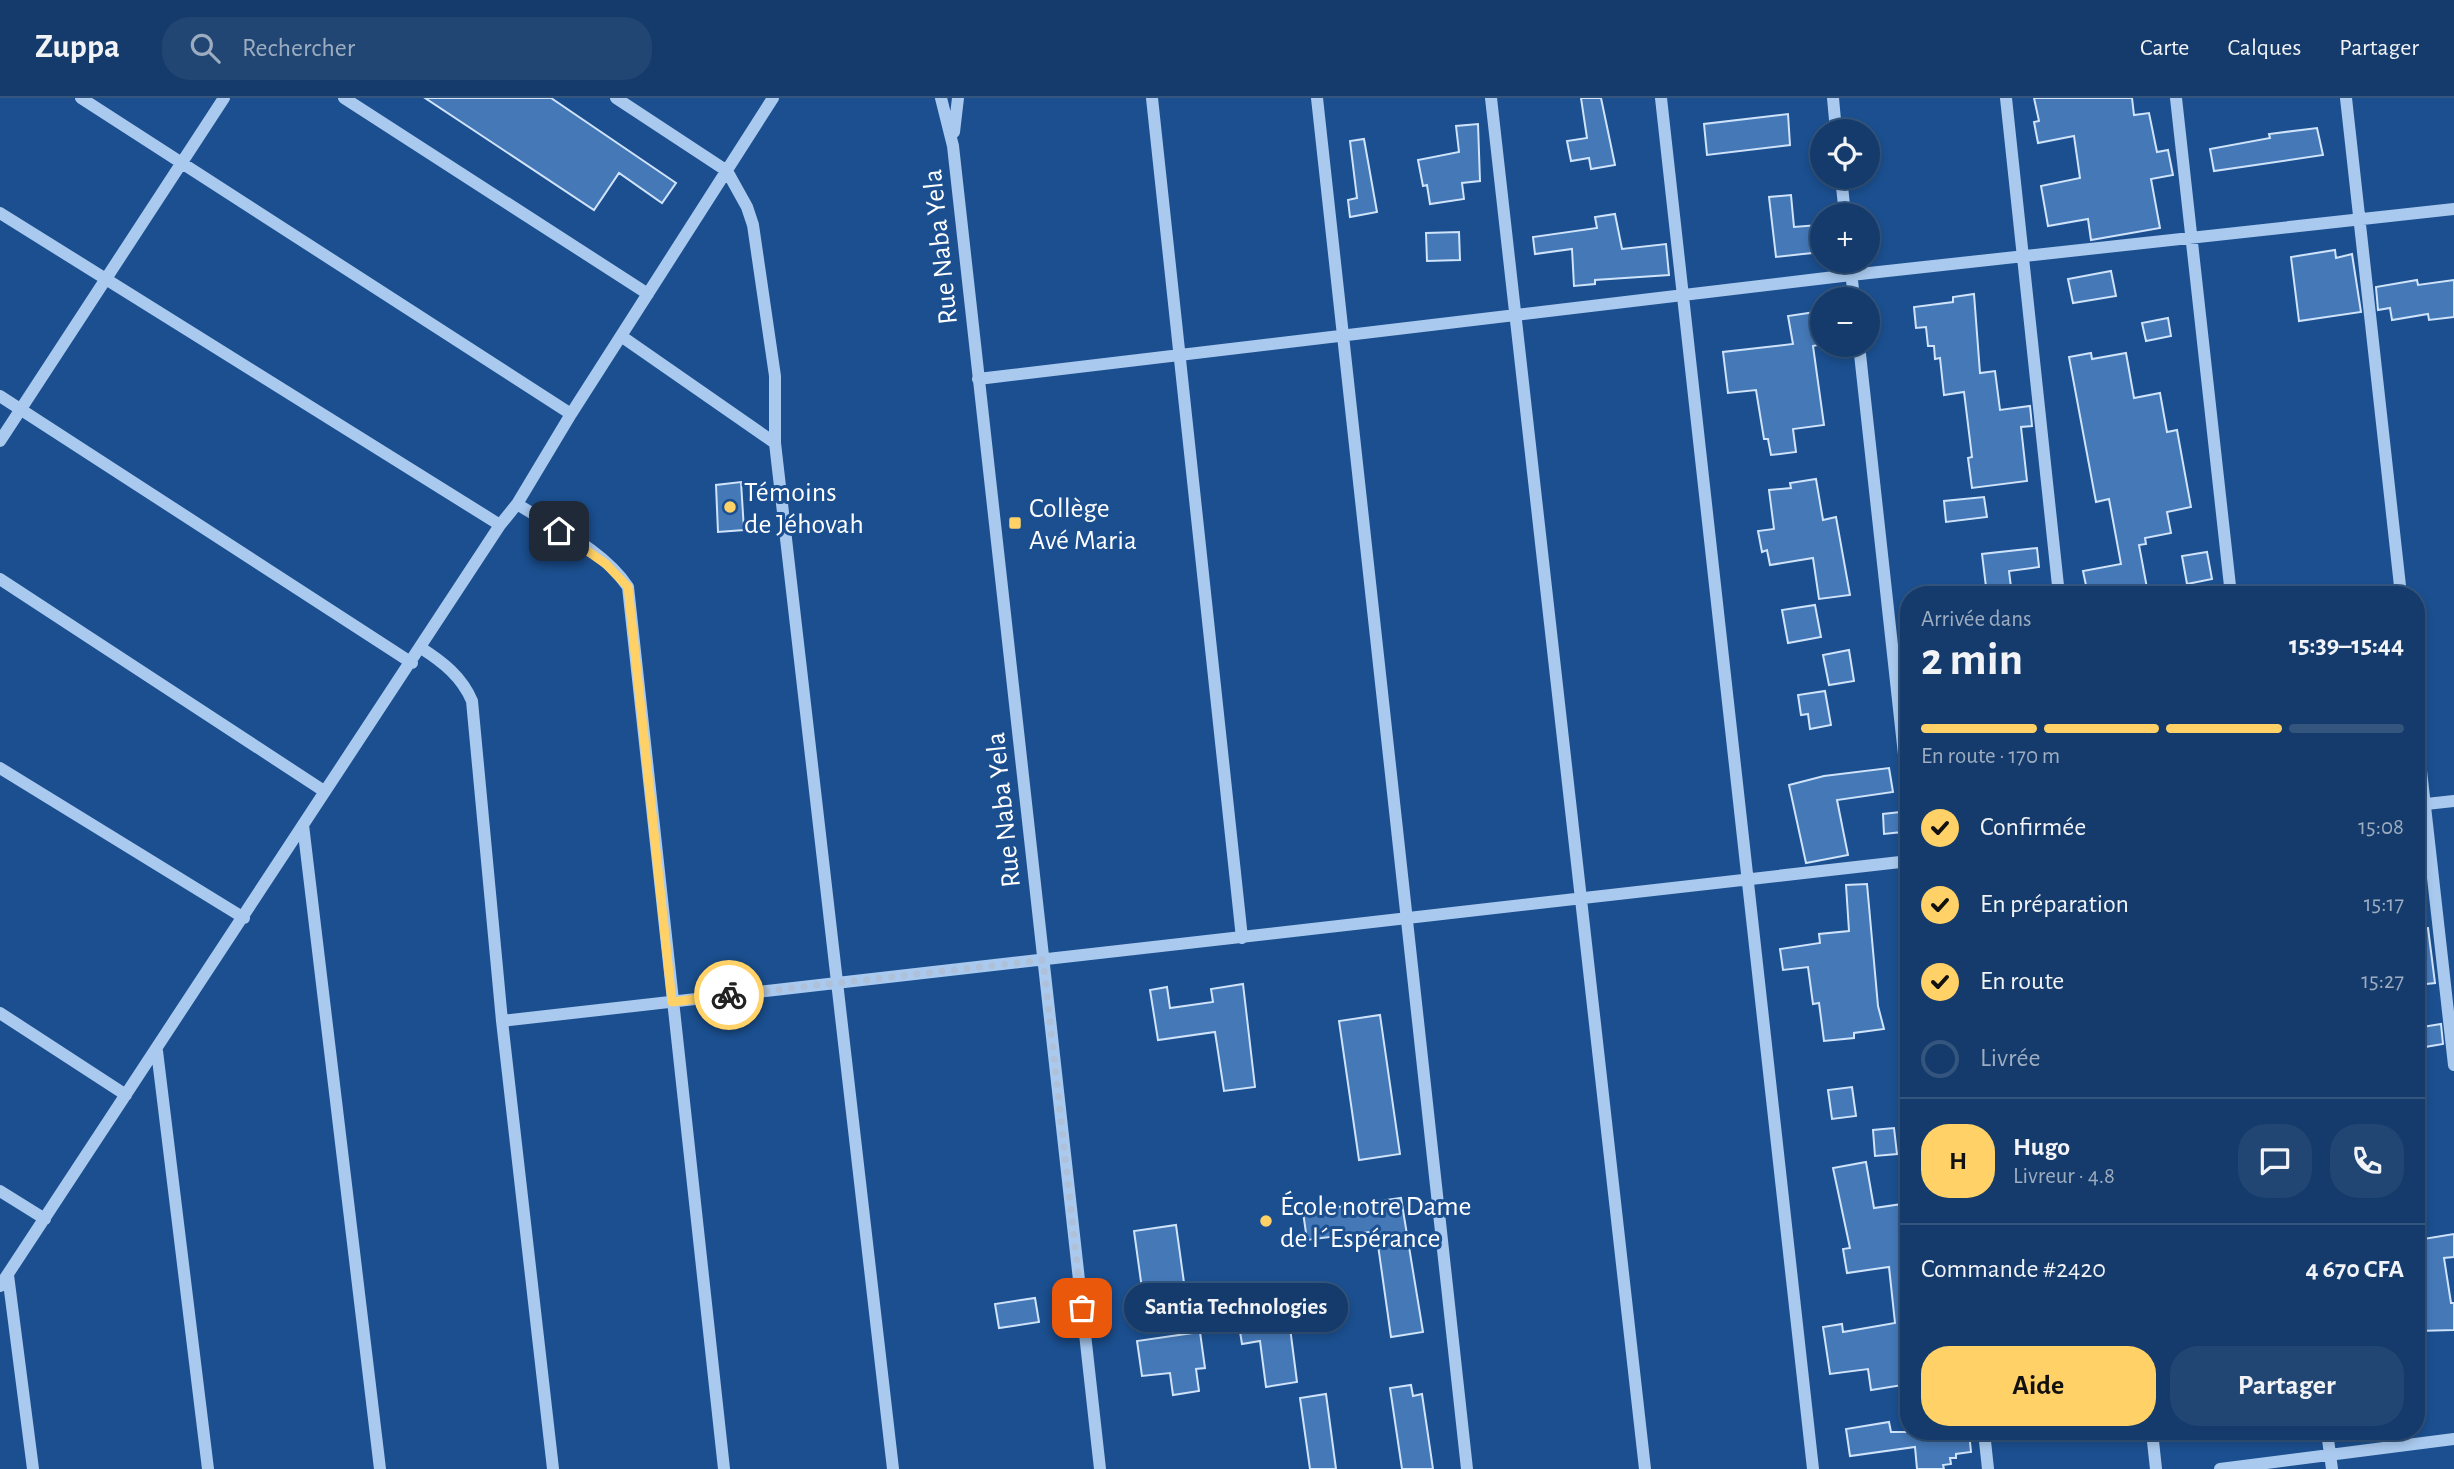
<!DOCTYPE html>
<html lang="fr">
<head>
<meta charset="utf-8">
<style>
  body { margin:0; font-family:"Alegreya Sans",sans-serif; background:#214673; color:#f1f3f6; height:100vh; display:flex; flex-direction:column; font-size:26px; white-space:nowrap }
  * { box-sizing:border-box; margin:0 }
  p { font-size:23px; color:#9dadc1 }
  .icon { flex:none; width:38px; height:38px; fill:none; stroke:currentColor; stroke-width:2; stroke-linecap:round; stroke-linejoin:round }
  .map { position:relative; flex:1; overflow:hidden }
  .drawer { position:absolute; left:1900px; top:488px; width:525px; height:854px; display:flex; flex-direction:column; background:#143b6b; border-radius:28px; box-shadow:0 4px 10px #0003,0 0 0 2px #33557e }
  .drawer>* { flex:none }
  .fabs { position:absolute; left:1810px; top:21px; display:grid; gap:14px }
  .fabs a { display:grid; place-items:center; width:70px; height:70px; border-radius:50%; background:#143b6b; box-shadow:0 4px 10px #0003,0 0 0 2px #33557e; font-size:35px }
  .pin { position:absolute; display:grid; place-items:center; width:60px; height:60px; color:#fff; margin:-30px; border-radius:14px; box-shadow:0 4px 10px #0006 }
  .courier { position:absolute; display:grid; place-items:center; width:70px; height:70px; margin:-35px; border:5px solid #ffd166; border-radius:50%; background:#fff; color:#222; box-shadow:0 2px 9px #0007 }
  .bubble { position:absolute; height:49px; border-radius:24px; background:#143b6b; box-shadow:0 4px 10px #0003,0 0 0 2px #33557e; font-size:23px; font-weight:700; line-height:49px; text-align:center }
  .summary em { font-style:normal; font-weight:700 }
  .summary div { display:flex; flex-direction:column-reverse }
  .summary { display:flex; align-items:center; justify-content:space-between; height:119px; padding:0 21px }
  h1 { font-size:46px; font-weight:700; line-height:52px }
  .bar { display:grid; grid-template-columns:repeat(4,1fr); gap:10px 7px; align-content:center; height:84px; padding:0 21px }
  .bar i { height:9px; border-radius:5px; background:#33557e }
  .bar .active { background:#ffd166 }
  .bar p { grid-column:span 4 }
  .line { display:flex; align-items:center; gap:18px; padding:0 21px; border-top:2px solid #33557e }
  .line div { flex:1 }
  .round { display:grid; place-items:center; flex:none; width:74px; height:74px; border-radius:28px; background:#214673 }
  ol { padding:0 21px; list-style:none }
  li { display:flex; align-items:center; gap:21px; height:77px }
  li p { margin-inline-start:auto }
  li .icon { padding:7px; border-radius:50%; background:#ffd166; color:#111; stroke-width:4 }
  li:last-child { color:#9dadc1 }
  li i { width:38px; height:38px; border:4px solid #33557e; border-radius:50% }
  .action { display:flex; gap:14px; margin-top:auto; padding:14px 21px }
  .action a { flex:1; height:80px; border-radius:28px; background:#ffd166; color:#111; font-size:28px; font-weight:700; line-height:80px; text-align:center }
  .action a+a { background:#214673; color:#f1f3f6 }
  header { display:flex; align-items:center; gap:42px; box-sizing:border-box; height:98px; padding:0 35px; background:#143b6b; border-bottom:2px solid #33557e }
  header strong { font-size:33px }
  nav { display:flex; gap:38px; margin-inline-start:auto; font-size:24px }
  .search { width:490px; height:63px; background:#214673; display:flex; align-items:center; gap:18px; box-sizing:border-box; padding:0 24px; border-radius:28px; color:#9dadc1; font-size:26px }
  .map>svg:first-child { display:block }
  .building { fill:#4478b7; stroke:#cfe3fa; stroke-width:2 }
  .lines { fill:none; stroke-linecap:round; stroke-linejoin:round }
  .minor { stroke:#a9c9ee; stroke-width:12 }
  .done { stroke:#afc1d8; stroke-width:7; stroke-dasharray:0 12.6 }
  .route { stroke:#ffd166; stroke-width:9 }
  .poi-dot { fill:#ffd166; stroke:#1b4f8f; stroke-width:2.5 }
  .labels { text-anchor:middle; stroke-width:6; stroke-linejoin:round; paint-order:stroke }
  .street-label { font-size:28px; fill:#fff; stroke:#1b4f8f }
  .poi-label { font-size:28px; fill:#fff; stroke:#1b4f8f; text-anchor:start }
</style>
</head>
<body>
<header>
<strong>Zuppa</strong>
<div class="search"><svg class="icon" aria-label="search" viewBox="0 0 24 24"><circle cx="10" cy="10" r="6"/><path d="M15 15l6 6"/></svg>Rechercher</div>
<nav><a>Carte</a><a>Calques</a><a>Partager</a></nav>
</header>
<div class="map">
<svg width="2454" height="1371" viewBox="0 0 2454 1371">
  <rect width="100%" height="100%" fill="#1b4f8f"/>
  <path class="building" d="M425 0H551L676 85 662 105 619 75 594 112Z
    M1581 0H1601L1615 67 1591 71 1589 60 1571 63 1567 43 1587 40Z
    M2034 0H2132L2134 17 2149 15 2157 54 2168 52 2173 77 2151 81 2160 130 2091 142 2088 121 2048 128 2041 88 2080 80 2074 38 2038 45 2034 24 2039 23Z
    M1788 16 1790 47 1707 57 1704 26Z
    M1478 26 1480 83 1462 85 1464 101 1430 106 1427 87 1423 88 1418 62 1459 54 1456 28Z
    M2317 30 2323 57 2214 73 2210 51 2270 40 2269 36Z
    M1364 41 1377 114 1350 119 1348 102 1357 100 1350 43Z
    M1791 97 1794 129 1818 127 1821 154 1776 159 1769 99Z
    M1615 116 1622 151 1666 146 1669 177 1595 182V186L1574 188 1572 151 1535 156 1533 139 1597 130 1595 119Z
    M1459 134 1460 162 1427 163 1426 135Z
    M2335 152 2336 160 2352 156 2361 214 2299 223 2291 159Z
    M2111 173 2116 198 2073 205 2068 181Z
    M2417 182 2418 187 2454 182V219L2429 222 2428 216 2392 222 2390 210 2378 212 2376 189Z
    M1974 196 1980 275 1995 273 2000 312 2030 308 2032 328 2021 329 2027 383 1972 390 1968 360 1972 359 1964 294 1944 297 1940 260 1935 261 1934 248H1928L1926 229 1916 230 1914 209 1953 204V199Z
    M1822 213V246L1813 248 1824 327 1793 331 1796 354 1771 357 1768 341H1764L1756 292 1728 295 1723 254 1793 246 1788 218Z
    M2168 220 2171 238 2146 243 2142 225Z
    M2091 255 2092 261 2126 255 2134 300 2160 295 2167 334 2177 332 2191 409 2167 414 2171 435 2145 440 2146 446 2139 447 2147 490 2109 497H2088L2083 473 2121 466 2109 401 2096 404 2069 259Z
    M1816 381 1823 422 1836 419 1850 497 1819 501 1813 460 1770 467 1767 452 1762 454 1758 433 1774 431 1769 392 1791 390 1790 385Z
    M741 384 744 432 718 434 716 387Z
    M1984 399 1987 419 1946 424 1944 403Z
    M2037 450 2039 469 2009 473 2012 497H1987L1982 456Z
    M2207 454 2212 481 2187 486 2182 458Z
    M1815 507 1821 539 1788 545 1782 512Z
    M1849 552 1854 583 1829 587 1823 557Z
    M1825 593 1831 627 1810 631 1808 616 1801 617 1798 597Z
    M1889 670 1893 694 1837 702 1848 757 1806 765 1789 687 1824 678Z
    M1900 714 1902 734 1884 736 1883 716Z
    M1867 786 1878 908 1884 931 1854 935V940L1824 943 1819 905 1813 906 1808 869 1783 872 1780 851 1820 845 1819 836 1849 833 1846 787Z
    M2428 830 2435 885 2417 887V831Z
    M1243 886 1255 989 1224 993 1215 934 1158 942 1150 892 1167 889 1170 910 1213 904 1211 891Z
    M1380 917 1400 1056 1359 1062 1339 923Z
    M2441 926 2443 946 2425 949 2422 929Z
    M1852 989 1856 1018 1832 1021 1828 992Z
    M1894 1030 1897 1056 1875 1058 1873 1032Z
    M1866 1064 1874 1110 1909 1105V1286L1871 1292 1868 1271 1830 1276 1823 1229 1842 1226 1843 1234 1895 1225 1889 1169 1847 1175 1843 1151 1850 1150 1833 1070Z
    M1401 1100 1423 1234 1391 1239 1376 1133 1307 1142 1303 1114Z
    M1176 1127 1185 1192 1143 1198 1134 1133Z
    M2454 1136V1159L2444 1160 2451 1205H2454V1232L2417 1233V1142Z
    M1035 1200 1039 1224 999 1230 995 1206Z
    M1288 1214 1297 1284 1266 1289 1260 1243 1242 1246 1238 1221Z
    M1200 1234 1205 1270 1196 1271 1199 1293 1173 1297 1170 1275 1142 1278 1137 1243Z
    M1411 1287 1413 1298 1422 1296 1433 1371H1402L1390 1290Z
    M1326 1296 1336 1371H1310L1300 1300Z
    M1889 1324 1891 1334H1969L1971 1354 1956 1356V1360H1950L1951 1366 1943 1367 1944 1371H1917L1915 1349 1850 1358 1846 1331Z"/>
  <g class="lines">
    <path class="minor" d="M81 0 571 316
      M344 0 648 196
      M616 0 727 73 747 109 753 127 775 278V345L893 1371
      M941 0 953 48 1100 1371
      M1152 0 1242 840
      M1317 0 1467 1371
      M1491 0 1645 1371
      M1661 0 1813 1371
      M1833 0 1836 33
      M2006 0 2059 497
      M2176 0 2231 497
      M2346 0 2401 497
      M954 34 958 0
      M1841 79 1845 117
      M0 115 500 427
      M1850 163 1854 201
      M621 238 775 345
      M1859 247 1909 702
      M978 281 1851 177 2454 111
      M0 298 412 565
      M0 343 224 0
      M517 406C553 429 604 452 628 489L724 1371
      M0 481 324 693
      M421 550C443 564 462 579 472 603L502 923 553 1371
      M2417 637 2454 967
      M0 670 244 820
      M2417 707 2454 703
      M303 727 380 1371
      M0 915 126 997
      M502 923 1909 763
      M157 953 208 1371
      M0 1093 45 1121
      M8 1177 33 1371
      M0 1188 500 427 517 406 571 316 773 0
      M1984 1334 1988 1371
      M2152 1334 2156 1371
      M2327 1334 2332 1371
      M2220 1371 2454 1341"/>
  </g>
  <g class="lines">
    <path class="done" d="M729 897 1043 862 1082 1210"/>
    <path class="route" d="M559 433 606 466 628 489 672 904 729 897"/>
  </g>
  <g class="poi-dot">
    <circle cx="730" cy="409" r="7"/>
    <rect x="1008" y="418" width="14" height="14" rx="3.5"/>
    <circle cx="1266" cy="1123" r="7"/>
  </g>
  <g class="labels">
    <g class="street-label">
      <text transform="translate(939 149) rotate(-96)" y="10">Rue Naba Yela</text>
      <text transform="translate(1002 712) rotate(-96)" y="10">Rue Naba Yela</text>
    </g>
    <g class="poi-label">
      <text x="744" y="403">Témoins<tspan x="744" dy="32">de Jéhovah</tspan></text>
      <text x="1029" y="419">Collège<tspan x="1029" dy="32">Avé Maria</tspan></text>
      <text x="1280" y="1117">École notre Dame<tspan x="1280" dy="32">de l´Espérance</tspan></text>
    </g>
  </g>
</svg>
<div class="fabs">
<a><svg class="icon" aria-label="locate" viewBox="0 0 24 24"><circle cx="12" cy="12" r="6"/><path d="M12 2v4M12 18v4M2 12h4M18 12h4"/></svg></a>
<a>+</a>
<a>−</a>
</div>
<div class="pin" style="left:1082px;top:1210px;background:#ea580c"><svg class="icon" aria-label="bag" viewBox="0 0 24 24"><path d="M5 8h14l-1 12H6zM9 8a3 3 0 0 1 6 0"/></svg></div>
<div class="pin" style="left:559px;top:433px;background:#1f2937"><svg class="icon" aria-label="home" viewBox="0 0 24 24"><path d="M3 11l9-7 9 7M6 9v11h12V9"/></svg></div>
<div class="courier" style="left:729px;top:897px"><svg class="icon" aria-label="bike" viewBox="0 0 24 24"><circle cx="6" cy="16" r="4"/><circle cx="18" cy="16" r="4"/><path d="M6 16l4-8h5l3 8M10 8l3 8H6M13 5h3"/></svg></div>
<div class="bubble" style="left:1124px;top:1185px;width:224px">Santia Technologies</div>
<section class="drawer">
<div class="summary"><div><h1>2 min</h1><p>Arrivée dans</p></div><em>15:39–15:44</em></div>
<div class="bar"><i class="active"></i><i class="active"></i><i class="active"></i><i></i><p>En route · 170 m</p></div>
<ol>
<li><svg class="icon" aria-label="check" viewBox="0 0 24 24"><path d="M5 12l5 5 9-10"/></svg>Confirmée<p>15:08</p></li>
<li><svg class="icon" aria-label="check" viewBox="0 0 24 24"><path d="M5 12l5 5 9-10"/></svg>En préparation<p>15:17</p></li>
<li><svg class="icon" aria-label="check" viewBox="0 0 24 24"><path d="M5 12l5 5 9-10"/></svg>En route<p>15:27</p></li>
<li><i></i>Livrée</li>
</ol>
<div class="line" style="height:126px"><b class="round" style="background:#ffd166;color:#111">H</b><div><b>Hugo</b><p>Livreur · 4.8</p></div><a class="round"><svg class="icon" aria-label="chat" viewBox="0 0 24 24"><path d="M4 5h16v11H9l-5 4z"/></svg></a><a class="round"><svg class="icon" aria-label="phone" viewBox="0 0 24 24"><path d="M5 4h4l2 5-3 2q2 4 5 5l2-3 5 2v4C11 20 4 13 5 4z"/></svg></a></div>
<div class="line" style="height:91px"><div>Commande #2420</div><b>4 670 CFA</b></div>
<div class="action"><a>Aide</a><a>Partager</a></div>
</section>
</div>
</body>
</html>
